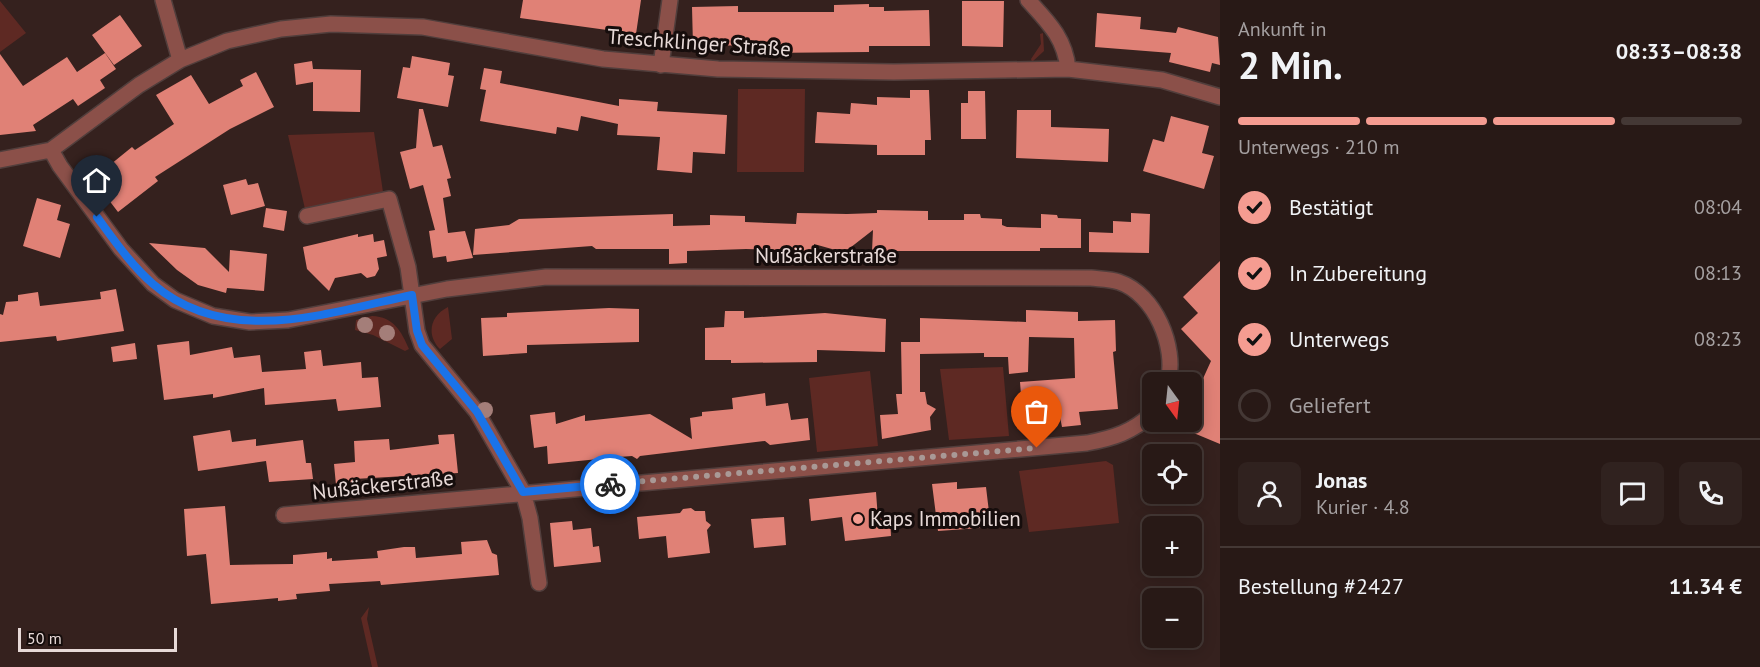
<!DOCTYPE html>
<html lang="de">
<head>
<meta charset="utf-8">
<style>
  body { margin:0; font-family:"PT Sans",sans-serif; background:#30221f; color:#f1f3f6; height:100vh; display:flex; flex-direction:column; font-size:22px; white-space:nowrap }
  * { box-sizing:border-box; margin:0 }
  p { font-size:20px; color:#a5a0a1 }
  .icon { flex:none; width:33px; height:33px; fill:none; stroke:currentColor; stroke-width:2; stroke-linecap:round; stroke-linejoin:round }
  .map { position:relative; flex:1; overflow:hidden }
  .details { display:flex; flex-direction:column; background:#281916; width:540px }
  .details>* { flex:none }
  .needle { width:39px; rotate:165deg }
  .fabs { position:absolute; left:1142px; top:372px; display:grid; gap:12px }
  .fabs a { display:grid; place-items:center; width:60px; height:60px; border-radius:9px; background:#281916; box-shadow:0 3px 15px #0003,0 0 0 2px #443835; font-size:30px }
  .scale { position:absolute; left:18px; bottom:15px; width:159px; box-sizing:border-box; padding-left:6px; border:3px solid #e7d9d7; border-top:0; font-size:16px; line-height:21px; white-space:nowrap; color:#e7d9d7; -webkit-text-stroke:4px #160d0c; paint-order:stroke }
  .pin { position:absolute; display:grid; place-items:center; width:51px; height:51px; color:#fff; margin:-62px -26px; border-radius:50% 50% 50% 0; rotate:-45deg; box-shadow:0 0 6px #0007 }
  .pin .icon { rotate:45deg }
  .courier { position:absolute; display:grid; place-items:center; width:60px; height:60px; margin:-30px; border:4px solid #1a73e8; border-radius:50%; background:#fff; color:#222; box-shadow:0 2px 8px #0007 }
  .headline em { font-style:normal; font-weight:700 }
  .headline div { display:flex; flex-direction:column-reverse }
  .headline { display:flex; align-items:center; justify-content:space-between; height:102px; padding:0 18px }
  h1 { font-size:39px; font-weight:700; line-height:45px }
  .bar { display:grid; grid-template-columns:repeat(4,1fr); gap:9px 6px; align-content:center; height:72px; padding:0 18px }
  .bar i { height:8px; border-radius:4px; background:#443835 }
  .bar .current { background:#f59c91 }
  .bar p { grid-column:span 4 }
  .line { display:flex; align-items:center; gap:15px; padding:0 18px; border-top:2px solid #443835 }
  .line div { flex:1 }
  .round { display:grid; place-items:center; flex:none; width:63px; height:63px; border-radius:9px; background:#30221f }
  ol { padding:0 18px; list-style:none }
  li { display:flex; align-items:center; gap:18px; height:66px }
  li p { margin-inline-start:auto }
  li .icon { padding:6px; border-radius:50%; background:#f59c91; color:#111; stroke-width:4 }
  li:last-child { color:#a5a0a1 }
  li i { width:33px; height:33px; border:3px solid #443835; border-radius:50% }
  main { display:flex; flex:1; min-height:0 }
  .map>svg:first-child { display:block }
  .green { fill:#5e2923 }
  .building { fill:#e08176 }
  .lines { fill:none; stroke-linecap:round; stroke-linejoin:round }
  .minor-casing { stroke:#513e3c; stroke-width:18 }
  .minor { stroke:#8b5049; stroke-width:15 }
  .tree { fill:#a47e79 }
  .done { stroke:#a99996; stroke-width:6; stroke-dasharray:0 10.8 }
  .route { stroke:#1a73e8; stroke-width:8 }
  .poi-dot { fill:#f59c91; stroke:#160d0c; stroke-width:2 }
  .labels { text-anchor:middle; stroke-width:6; stroke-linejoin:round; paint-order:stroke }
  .street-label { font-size:21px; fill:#e7d9d7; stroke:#160d0c }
  .poi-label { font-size:21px; fill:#e7d9d7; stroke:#160d0c; text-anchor:start }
</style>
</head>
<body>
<main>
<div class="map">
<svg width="1220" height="667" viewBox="0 0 1220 667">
  <rect width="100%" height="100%" fill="#35211e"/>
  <path class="green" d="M0 1 26 33 0 52Z
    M1043 33 1044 51 1032 62 1031 59 1041 44 1040 34Z
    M738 89H805L804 172H737Z
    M374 132 383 192 305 209 288 135Z
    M448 307 452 339 440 349C426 335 430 316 448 307Z
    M372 316C394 317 401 331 409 349L405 351 373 335 355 330 356 320Z
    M1003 367 1009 436 949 440 940 369Z
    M870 371 878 446 817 452 809 378Z
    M1106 461 1113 465 1119 523 1029 532 1019 471Z
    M369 607 367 619 378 667H372L361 618Z"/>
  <path class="building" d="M523 0H641L636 34 520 18Z
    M962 1H1004L1003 47 962 46Z
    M869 4V7H884V11L929 10 930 46H869V52L763 53V45L693 46 692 7 738 6V12H834V5Z
    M1097 13 1141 17 1140 29 1176 33 1178 27 1218 37 1220 65 1212 63 1210 72 1169 62 1171 53 1095 47Z
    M120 15 142 46 114 65 92 35Z
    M105 53 116 69 100 80 105 88 78 106 73 99 33 125 36 131 0 135V54L23 86 67 57 77 72Z
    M412 56 450 63 448 75 454 76 448 107 397 98 403 67 410 68Z
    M312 61 313 69 361 70 360 112 313 111V82L296 85 294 64Z
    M484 68 502 71 500 83 619 106V99L658 102 657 111 727 115 725 154 693 152 692 173 657 170 660 137 617 135 618 124 581 116 578 131 557 127 556 134 480 121 486 90 480 89Z
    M256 72 274 107 230 129 155 177 158 181 118 212 95 182 103 176 100 173 132 147 135 150 174 124 156 95 191 75 209 104 243 86 240 80Z
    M910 90H929L931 140H925V155H877V145L815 143 817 112 850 114 851 103 877 105V97L910 98Z
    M968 91H985L986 139H961V103H968Z
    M419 109H423L433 147 442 145 451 178 447 179 451 196 443 198 448 233 465 231 473 258 447 262 446 256 433 258 429 231 435 230 423 185 410 189 400 152 416 148Z
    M1017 110H1051V127L1109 129 1108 162 1016 158Z
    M1171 116 1209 126 1202 153 1214 156 1204 189 1143 171 1153 139 1164 142Z
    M246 179 248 185 258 183 265 206 231 215 223 185Z
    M37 198 61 205 57 220 70 224 60 258 23 246Z
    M266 208 287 211 284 231 263 227Z
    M877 210 928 211V220H964V214H980L981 218 1002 219V225L1007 227 1041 228V214L1057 215 1058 218 1081 219V248H1040V251H872L873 230 846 251H839L814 244V251L746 249 687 251V263L669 264V249H596L592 246 473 255 475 229 509 225 519 219 673 214V226L710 225V215L745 216V222L796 224 797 213 847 214 877 213Z
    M1131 213 1150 214 1149 253 1089 252V232L1113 233V221L1131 222Z
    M358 234V237L373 234 374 242 384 240 387 256 377 258 379 269 375 276 367 278 361 273 335 278 329 291 307 269 303 247Z
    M149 243 205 248 229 272 230 250 267 254 264 291 227 288 226 293 198 285 177 270Z
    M1220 261V444L1184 429 1188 422H1191V405L1211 361 1181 329 1198 313 1183 297Z
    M116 289 124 331 57 341 56 336 0 342V314L3 315 6 302 18 301V295L38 292 40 306 101 299 100 292Z
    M609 308 639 309V342L527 345V353L483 356 481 318 507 317V313Z
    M1026 310 1078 312V321L1115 320 1116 351 1113 352 1118 409 1079 412 1081 425 1062 427 1060 417 1023 420 1020 382 1075 378 1074 338 1029 337 1028 372 1009 374 1008 357H984V353L920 354V318L1026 322Z
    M725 311H744V318L825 313 886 319 885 352 817 350V362L731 363V360H705V328L724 327Z
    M189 341 190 355 232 347 234 358 260 355 262 372 306 369 304 352 321 350 323 366 361 362 362 378 378 377 381 407 338 411 336 399 265 405 264 388 213 398V394L164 400 157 345Z
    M901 342H920V392H925L927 404 936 409 930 417 931 430 882 439 880 415 898 414 896 394H902Z
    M135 343 137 359 113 362 111 347Z
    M765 393 766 406 788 403 791 420 808 418 810 440 770 445 765 441 640 456 637 459 632 456 619 457 548 464 547 446 534 448 530 415 555 412 556 424 585 415V421L650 414 692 439 690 418 702 416V412L733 409 732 398Z
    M230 430 232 442 256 439V446L303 440 306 463H311L313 479 269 482 266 461 198 471 193 436Z
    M454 434 458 473 354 479V483L336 485 334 464 355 462 354 441 389 439 390 450 439 444 438 435Z
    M957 482V489L986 487 989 512 979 513 980 528 938 531 932 484Z
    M876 492 878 519 890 518 891 536 845 541 842 517 811 521 809 499Z
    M225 506 230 565 293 564V555L327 552V559L332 558V561L378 558 377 551 404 547H415L416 558 462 554 461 542 487 540 492 553 497 555 499 575 381 585 380 581 329 584 330 591 296 594 297 599 278 601V598L211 604 206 554 187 556 184 509Z
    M691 508 695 511H705L706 521 711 525 707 530 710 553 668 558 666 536 639 539 637 517 680 513 683 509Z
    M784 517 786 545 754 548 751 519Z
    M572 521 573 530 591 528 593 547 599 546 601 562 554 567 550 523Z"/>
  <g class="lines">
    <g class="minor-casing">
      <path id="minor" d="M163 0 180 60
        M1028 0C1048 22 1065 38 1068 69
        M661 65 670 0
        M51 150 60 166 121 249 153 284 175 300 213 316 250 322 288 320 447 289 546 277 1091 278C1100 279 1111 279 1119 282 1155 294 1177 347 1168 382
        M0 160 51 150 139 85 180 60 227 41 281 29 331 24 423 27 603 59 718 69 894 72 1068 69 1162 80 1220 97
        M307 216 389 199 408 267 417 331 422 345 477 412 523 492 530 518 539 583
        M284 515 1087 443C1114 438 1132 432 1152 414"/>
    </g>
    <use href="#minor" class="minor"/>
  </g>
  <g class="tree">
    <circle cx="365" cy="325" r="8"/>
    <circle cx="387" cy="333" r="8"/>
    <circle cx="485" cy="410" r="8"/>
  </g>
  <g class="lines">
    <path class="done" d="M610 484 1037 448"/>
    <path class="route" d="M97 217C114 240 131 265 153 284 227 348 328 313 412 295L417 331 422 345 477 412 523 492 610 484"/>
  </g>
  <circle class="poi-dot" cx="858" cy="519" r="6"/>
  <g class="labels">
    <g class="street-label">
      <text transform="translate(699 43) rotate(4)" y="7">Treschklinger Straße</text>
      <text x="826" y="263">Nußäckerstraße</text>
      <text transform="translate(383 485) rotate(-6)" y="7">Nußäckerstraße</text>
    </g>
    <g class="poi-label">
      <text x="870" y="526">Kaps Immobilien</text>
    </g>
  </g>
</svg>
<div class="fabs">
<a><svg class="needle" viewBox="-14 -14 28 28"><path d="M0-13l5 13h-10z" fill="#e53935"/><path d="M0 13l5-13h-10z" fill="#a5a0a1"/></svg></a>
<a><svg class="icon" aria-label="locate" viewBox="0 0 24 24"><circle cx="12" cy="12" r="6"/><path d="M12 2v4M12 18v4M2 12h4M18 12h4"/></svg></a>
<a>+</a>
<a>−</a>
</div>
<div class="scale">50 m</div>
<div class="pin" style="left:1037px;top:448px;background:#ea580c"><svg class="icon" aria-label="bag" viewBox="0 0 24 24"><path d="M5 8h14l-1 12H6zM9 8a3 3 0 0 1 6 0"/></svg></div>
<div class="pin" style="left:97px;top:217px;background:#1f2937"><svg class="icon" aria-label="home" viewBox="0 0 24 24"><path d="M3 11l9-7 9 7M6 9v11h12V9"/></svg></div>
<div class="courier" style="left:610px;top:484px"><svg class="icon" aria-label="bike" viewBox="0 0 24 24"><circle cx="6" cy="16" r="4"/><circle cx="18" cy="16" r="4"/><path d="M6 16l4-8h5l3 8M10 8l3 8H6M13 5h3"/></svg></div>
</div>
<section class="details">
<div class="headline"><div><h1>2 Min.</h1><p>Ankunft in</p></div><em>08:33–08:38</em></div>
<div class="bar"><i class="current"></i><i class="current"></i><i class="current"></i><i></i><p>Unterwegs · 210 m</p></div>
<ol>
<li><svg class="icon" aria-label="check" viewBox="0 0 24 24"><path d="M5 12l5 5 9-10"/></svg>Bestätigt<p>08:04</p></li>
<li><svg class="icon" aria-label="check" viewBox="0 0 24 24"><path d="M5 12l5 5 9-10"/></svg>In Zubereitung<p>08:13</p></li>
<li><svg class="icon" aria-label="check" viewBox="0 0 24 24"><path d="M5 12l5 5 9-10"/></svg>Unterwegs<p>08:23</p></li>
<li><i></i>Geliefert</li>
</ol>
<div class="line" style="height:108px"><a class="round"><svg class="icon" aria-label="person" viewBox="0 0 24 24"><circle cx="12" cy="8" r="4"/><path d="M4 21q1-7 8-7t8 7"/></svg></a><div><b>Jonas</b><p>Kurier · 4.8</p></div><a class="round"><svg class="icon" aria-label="chat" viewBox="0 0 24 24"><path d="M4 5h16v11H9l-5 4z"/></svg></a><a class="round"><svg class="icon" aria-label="phone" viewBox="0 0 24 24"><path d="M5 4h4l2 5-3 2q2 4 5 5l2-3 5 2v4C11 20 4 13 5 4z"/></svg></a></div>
<div class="line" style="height:78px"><div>Bestellung #2427</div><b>11.34 €</b></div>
</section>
</main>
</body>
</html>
